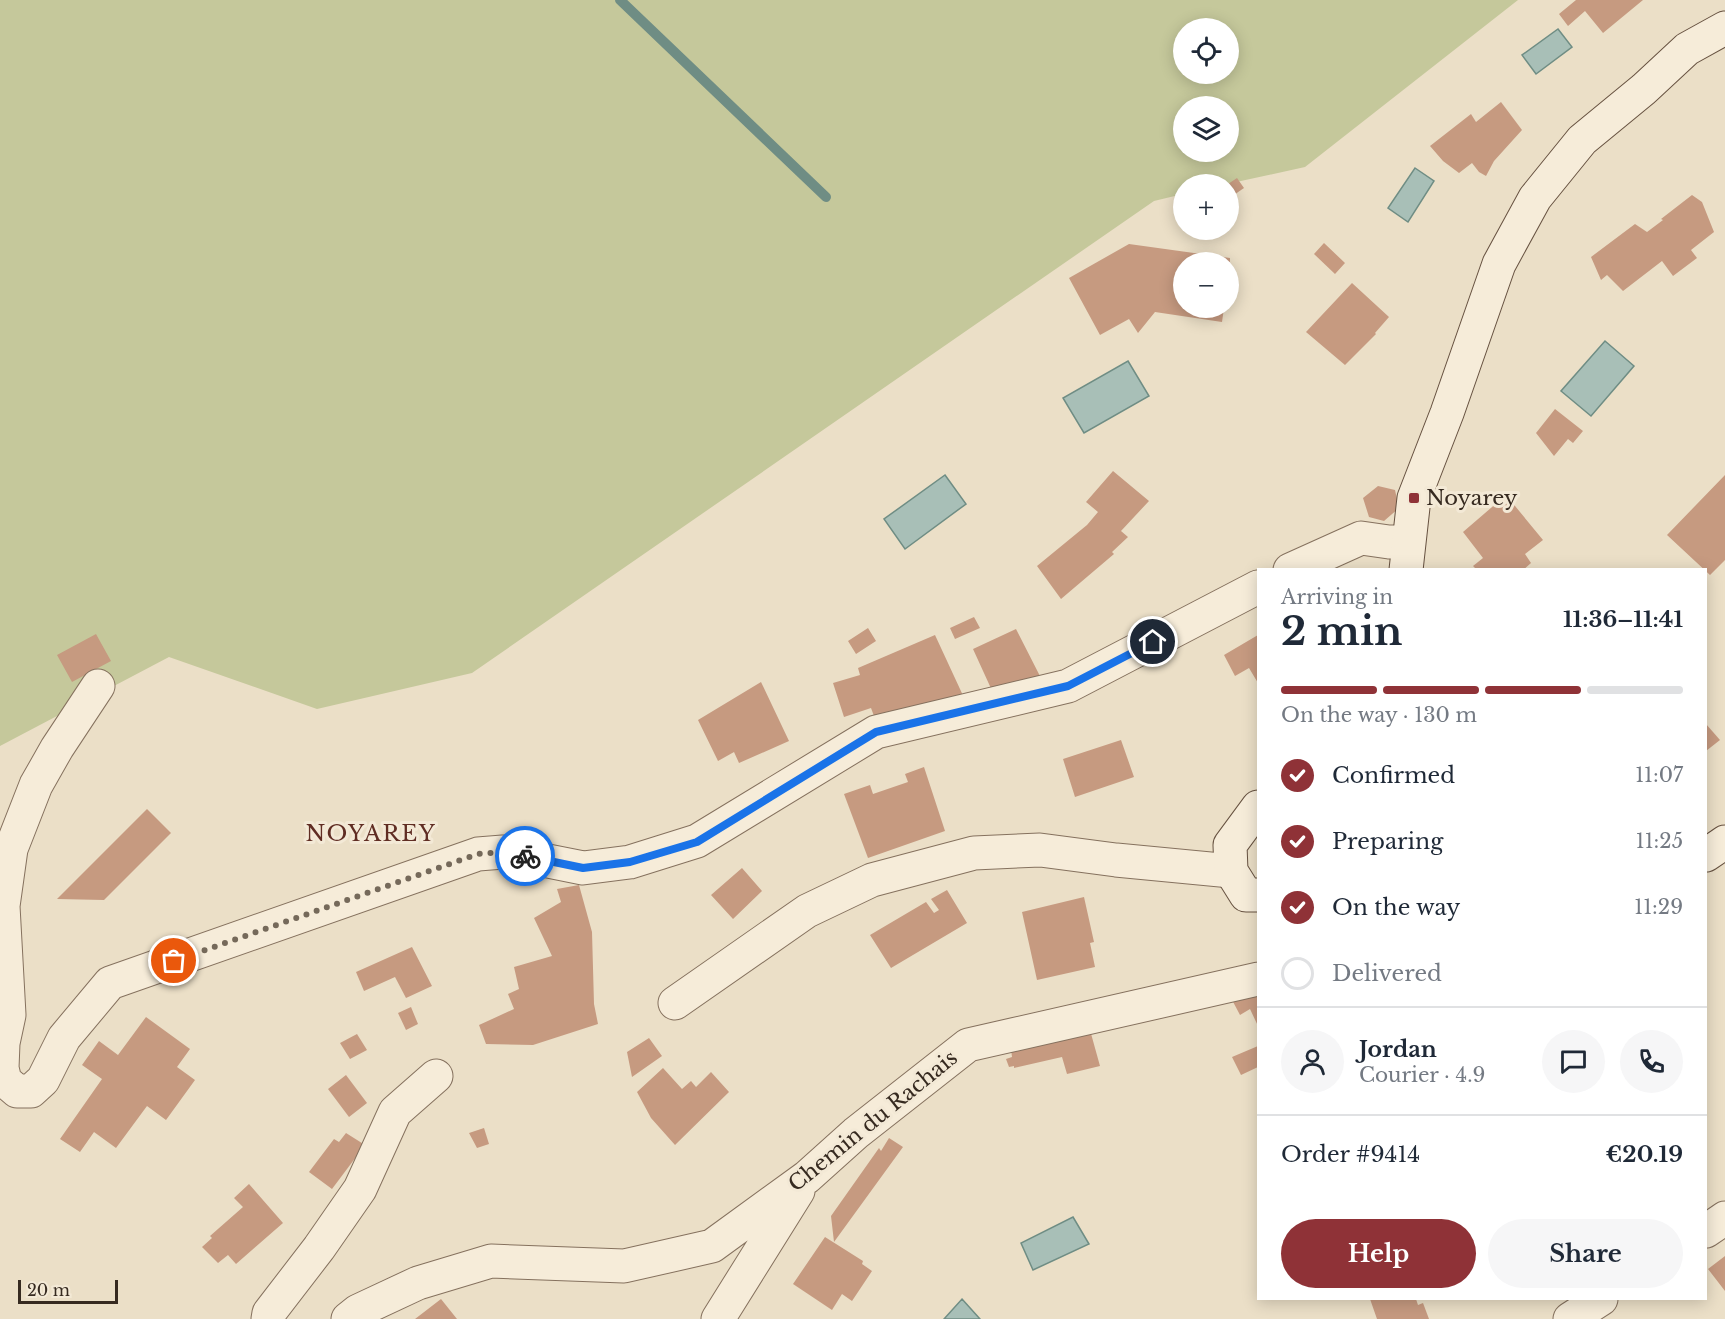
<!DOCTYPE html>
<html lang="en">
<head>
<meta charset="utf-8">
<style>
  body { margin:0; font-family:"Libre Baskerville",serif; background:#f6f6f7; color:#1f2937; height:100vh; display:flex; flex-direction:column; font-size:22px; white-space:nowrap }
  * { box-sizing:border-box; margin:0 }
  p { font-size:20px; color:#747a83 }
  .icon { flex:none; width:33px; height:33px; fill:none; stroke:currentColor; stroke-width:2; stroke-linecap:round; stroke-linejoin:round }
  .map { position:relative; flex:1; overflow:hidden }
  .panel { position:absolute; left:1257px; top:568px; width:450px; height:732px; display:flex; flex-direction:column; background:#fff; border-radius:0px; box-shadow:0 3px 15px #0003 }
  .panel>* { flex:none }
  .controls { position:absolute; left:1173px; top:18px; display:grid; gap:12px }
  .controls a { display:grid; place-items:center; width:66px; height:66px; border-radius:50%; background:#fff; box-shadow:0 3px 15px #0003; font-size:30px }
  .scale { position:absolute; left:18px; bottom:15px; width:100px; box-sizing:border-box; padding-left:6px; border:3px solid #362a20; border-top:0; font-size:16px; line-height:21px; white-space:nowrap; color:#362a20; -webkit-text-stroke:4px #f3e9d6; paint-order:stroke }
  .pin { position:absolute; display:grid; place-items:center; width:51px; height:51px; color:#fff; margin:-26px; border:3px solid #fff; border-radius:50%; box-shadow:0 2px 6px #0007 }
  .courier { position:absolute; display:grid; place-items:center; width:60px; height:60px; margin:-30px; border:4px solid #1a73e8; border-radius:50%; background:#fff; color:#222; box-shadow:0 2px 8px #0007 }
  .headline em { font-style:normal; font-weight:800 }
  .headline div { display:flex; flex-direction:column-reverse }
  .headline { display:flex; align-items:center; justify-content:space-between; height:102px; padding:0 24px }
  h1 { font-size:39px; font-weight:800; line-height:45px }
  .bar { display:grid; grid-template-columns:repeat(4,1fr); gap:9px 6px; align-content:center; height:72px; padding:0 24px }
  .bar i { height:8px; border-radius:4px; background:#e0e1e3 }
  .bar .on { background:#8f3237 }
  .bar p { grid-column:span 4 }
  .line { display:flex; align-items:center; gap:15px; padding:0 24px; border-top:2px solid #e0e1e3 }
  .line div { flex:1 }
  .round { display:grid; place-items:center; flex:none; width:63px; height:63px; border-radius:32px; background:#f6f6f7 }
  ol { padding:0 24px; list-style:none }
  li { display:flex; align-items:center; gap:18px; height:66px }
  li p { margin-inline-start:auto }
  li .icon { padding:6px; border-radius:50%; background:#8f3237; color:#fff; stroke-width:4 }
  li:last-child { color:#747a83 }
  li i { width:33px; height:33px; border:3px solid #e0e1e3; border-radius:50% }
  .primary-button { display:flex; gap:12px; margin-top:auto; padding:12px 24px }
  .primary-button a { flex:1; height:69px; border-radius:36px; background:#8f3237; color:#fff; font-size:24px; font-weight:800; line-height:69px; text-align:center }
  .primary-button a+a { background:#f6f6f7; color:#1f2937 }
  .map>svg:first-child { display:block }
  .green { fill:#c5c89b; fill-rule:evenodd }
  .water { fill:#a8bfb7; stroke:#6f8d84; stroke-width:1.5 }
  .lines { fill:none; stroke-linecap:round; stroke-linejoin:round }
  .stream { stroke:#6f8d84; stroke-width:10 }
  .building { fill:#c69a80 }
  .street-casing { stroke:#85715e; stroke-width:35 }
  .secondary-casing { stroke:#675241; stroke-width:35 }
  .street { stroke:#f6ecd9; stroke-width:33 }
  .secondary { stroke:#f6ecd9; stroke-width:33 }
  .done { stroke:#75695a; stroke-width:6; stroke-dasharray:0 10.8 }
  .route { stroke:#1a73e8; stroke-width:8 }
  .poi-dot { fill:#8f3237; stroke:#f3e9d6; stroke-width:2 }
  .labels { text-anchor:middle; stroke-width:6; stroke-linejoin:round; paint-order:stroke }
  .poi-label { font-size:21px; fill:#362a20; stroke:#f3e9d6; text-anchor:start }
  .street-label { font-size:21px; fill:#362a20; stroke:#f3e9d6 }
  .neighbourhood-label { font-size:22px; letter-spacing:1.5px; fill:#602d23; stroke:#f3e9d6 }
</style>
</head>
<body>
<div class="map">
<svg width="1725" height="1319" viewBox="0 0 1725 1319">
  <rect width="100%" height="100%" fill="#ebdfc7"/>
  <path class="green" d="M0 0H1518L1305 167 1227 184H1184L1183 194 1154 201 472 673 317 709 169 657 0 746ZM1184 28H1228V74H1184ZM1184 106H1228V152H1184Z"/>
  <path class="water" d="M1558 29 1572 47 1536 74 1522 55Z
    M1415 168 1434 181 1408 222 1388 208Z
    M1605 341 1634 366 1591 416 1561 391Z
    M1128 361 1149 396 1084 433 1063 398Z
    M945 475 966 504 905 549 884 519Z
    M1073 1217 1089 1244 1033 1270 1021 1243Z
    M962 1299 980 1319H944Z"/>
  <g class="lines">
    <path class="stream" d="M620 0 826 197"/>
  </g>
  <path class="building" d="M1576 0H1643L1603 33 1585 11 1568 26 1559 14Z
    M1501 102 1522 130 1494 161 1486 176 1479 172 1472 163 1459 173 1443 161 1430 146 1471 114 1476 122Z
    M1237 178 1244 188 1228 199V184Z
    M1692 195 1702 202 1714 232 1691 250 1697 258 1673 276 1662 261 1623 291 1607 275 1601 280 1591 257 1635 224 1647 232 1663 220 1661 219Z
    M1324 243 1345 263 1335 274 1314 254Z
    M1129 244 1230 258V262H1184V308H1224L1222 322 1155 312 1138 333 1129 319 1100 335 1069 278Z
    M1352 283 1389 317 1375 333 1376 334 1345 365 1306 332Z
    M1555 409 1583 431 1573 443 1568 439 1554 456 1536 433Z
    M1113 471 1149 501 1121 531 1128 537 1112 552 1114 554 1061 599 1037 566 1087 525 1098 512 1086 502Z
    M1725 475V560L1710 575 1667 535Z
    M1378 486 1395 490 1399 508 1384 521 1369 517 1363 498Z
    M1506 495 1543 540 1525 554 1531 563 1523 570H1477L1473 566 1483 558 1463 532Z
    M974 617 980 628 955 639 950 628Z
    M868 628 876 641 856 654 848 641Z
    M1016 629 1043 682 994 695 973 649Z
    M96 634 111 661 72 682 57 655Z
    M935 635 966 702 918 709 893 711 874 716 871 708 844 717 833 683 860 675 858 668Z
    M1258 635V683L1249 668 1235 676 1224 655Z
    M761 682 789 741 739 763 734 752 718 761 698 720Z
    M1706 724 1720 740 1706 751Z
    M1121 740 1134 777 1075 797 1063 759Z
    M924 767 945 831 868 858 844 794 870 785 873 794 908 782 905 774Z
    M147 809 171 833 104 900 57 899Z
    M742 868 762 891 733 919 711 895Z
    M579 885 592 932 594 1004 598 1024 533 1045 486 1044 479 1025 514 1009 508 994 519 989 514 967 552 956 534 918 561 902 557 889Z
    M947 890 967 923 891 968 870 935 926 902 934 913 939 910 931 899Z
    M1084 897 1094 942 1090 943 1095 967 1037 980 1022 912Z
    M412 947 432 986 406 998 395 977 364 991 356 972Z
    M1258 990V1026L1250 1009 1240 1015 1230 996Z
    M411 1007 418 1024 406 1030 398 1013Z
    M146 1017 190 1049 177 1067 195 1080 166 1120 147 1106 116 1148 94 1132 80 1152 60 1139 102 1079 82 1065 99 1041 118 1055Z
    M1090 1030 1100 1066 1067 1074 1062 1057 1014 1068V1066L1009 1067 1006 1059 1012 1057 1011 1049Z
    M357 1034 367 1050 350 1059 340 1043Z
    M649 1038 662 1056 632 1077 627 1052Z
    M1258 1046V1067L1241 1075 1232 1057Z
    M663 1068 682 1089 691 1081 696 1087 711 1072 729 1092 675 1145 651 1118 637 1092Z
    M346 1075 367 1103 349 1117 328 1089Z
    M484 1128 489 1144 477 1148 469 1133Z
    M346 1133 365 1145 332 1189 309 1172 334 1139 339 1142Z
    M889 1138 903 1147 834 1242 831 1216 879 1148 881 1151Z
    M249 1184 283 1223 236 1264 228 1255 218 1263 202 1247 212 1238 210 1236 243 1207 234 1198Z
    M825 1237 863 1261 862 1264 872 1271 852 1301 842 1294 832 1310 793 1284Z
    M1725 1256V1291L1708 1269Z
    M441 1299 457 1319H415Z
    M1370 1299H1416L1418 1305 1423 1303 1429 1319H1377Z"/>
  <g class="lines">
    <g class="street-casing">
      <path id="street" d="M1290 570 1361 538 1389 542H1408
        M98 686 57 748 36 785 11 849 3 906 9 1015 3 1043 2 1068 5 1081 17 1091H31L43 1080 64 1038 110 983 478 854 503 852 583 868 630 862 697 841 876 732 1068 686 1258 587
        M675 1003 807 911 872 880 974 853 1040 850 1116 860 1231 871
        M1706 1231 1725 1218
        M268 1319 269 1313 319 1248 360 1189 395 1112 436 1076
        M348 1319 358 1311 418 1283 491 1261 624 1266 712 1246 807 1177 856 1133 968 1045 1258 979
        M718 1319 798 1191
        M1570 1319 1601 1299"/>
    </g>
    <g class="secondary-casing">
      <path id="secondary" d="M1406 570 1414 498 1447 413 1499 264 1535 198 1582 140 1644 89 1687 49 1725 28
        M1258 807 1230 845 1231 871 1246 895H1258
        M1706 855 1725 842"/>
    </g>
    <use href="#street" class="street"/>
    <use href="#secondary" class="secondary"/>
  </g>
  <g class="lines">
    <path class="done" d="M174 961 478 854 502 852 525 856"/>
    <path class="route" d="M525 856 583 868 630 862 697 842 876 732 1068 686 1153 642"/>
  </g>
  <rect class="poi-dot" x="1408" y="492" width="12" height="12" rx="3"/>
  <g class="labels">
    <g class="poi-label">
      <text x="1426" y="505">Noyarey</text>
    </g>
    <g class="street-label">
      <text transform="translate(873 1121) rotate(-39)" y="7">Chemin du Rachais</text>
    </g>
    <g class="neighbourhood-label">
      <text x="371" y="841">NOYAREY</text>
    </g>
  </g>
</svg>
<div class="controls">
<a><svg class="icon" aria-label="locate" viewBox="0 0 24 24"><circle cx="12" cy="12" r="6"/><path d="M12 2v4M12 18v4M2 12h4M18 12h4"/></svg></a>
<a><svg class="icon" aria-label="layers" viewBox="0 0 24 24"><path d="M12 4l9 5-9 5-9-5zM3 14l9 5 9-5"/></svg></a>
<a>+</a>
<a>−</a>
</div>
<div class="scale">20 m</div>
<div class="pin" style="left:174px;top:961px;background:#ea580c"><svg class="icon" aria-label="bag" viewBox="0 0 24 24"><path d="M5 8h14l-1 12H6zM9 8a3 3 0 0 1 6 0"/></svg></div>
<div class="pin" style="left:1153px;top:642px;background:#1f2937"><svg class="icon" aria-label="home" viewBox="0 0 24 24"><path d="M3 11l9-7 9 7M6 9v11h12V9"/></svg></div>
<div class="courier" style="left:525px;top:856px"><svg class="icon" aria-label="bike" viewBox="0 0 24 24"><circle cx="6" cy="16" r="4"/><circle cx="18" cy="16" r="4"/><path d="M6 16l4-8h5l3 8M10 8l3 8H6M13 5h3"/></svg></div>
<section class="panel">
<div class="headline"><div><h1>2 min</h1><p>Arriving in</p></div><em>11:36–11:41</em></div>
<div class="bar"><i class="on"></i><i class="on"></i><i class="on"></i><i></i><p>On the way · 130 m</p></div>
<ol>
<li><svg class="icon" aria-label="check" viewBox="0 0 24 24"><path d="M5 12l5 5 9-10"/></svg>Confirmed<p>11:07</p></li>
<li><svg class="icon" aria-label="check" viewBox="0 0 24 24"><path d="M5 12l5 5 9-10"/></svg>Preparing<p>11:25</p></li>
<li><svg class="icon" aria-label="check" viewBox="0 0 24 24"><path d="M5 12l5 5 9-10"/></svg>On the way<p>11:29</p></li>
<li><i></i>Delivered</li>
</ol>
<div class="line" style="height:108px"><a class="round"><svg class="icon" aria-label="person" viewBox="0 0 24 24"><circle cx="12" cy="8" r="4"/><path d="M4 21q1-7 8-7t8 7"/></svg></a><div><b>Jordan</b><p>Courier · 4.9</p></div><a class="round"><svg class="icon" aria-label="chat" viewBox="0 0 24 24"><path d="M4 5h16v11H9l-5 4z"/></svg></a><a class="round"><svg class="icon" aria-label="phone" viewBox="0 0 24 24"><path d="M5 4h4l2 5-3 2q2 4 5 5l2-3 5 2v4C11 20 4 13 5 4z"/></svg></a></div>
<div class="line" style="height:78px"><div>Order #9414</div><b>€20.19</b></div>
<div class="primary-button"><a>Help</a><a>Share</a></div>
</section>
</div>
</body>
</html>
